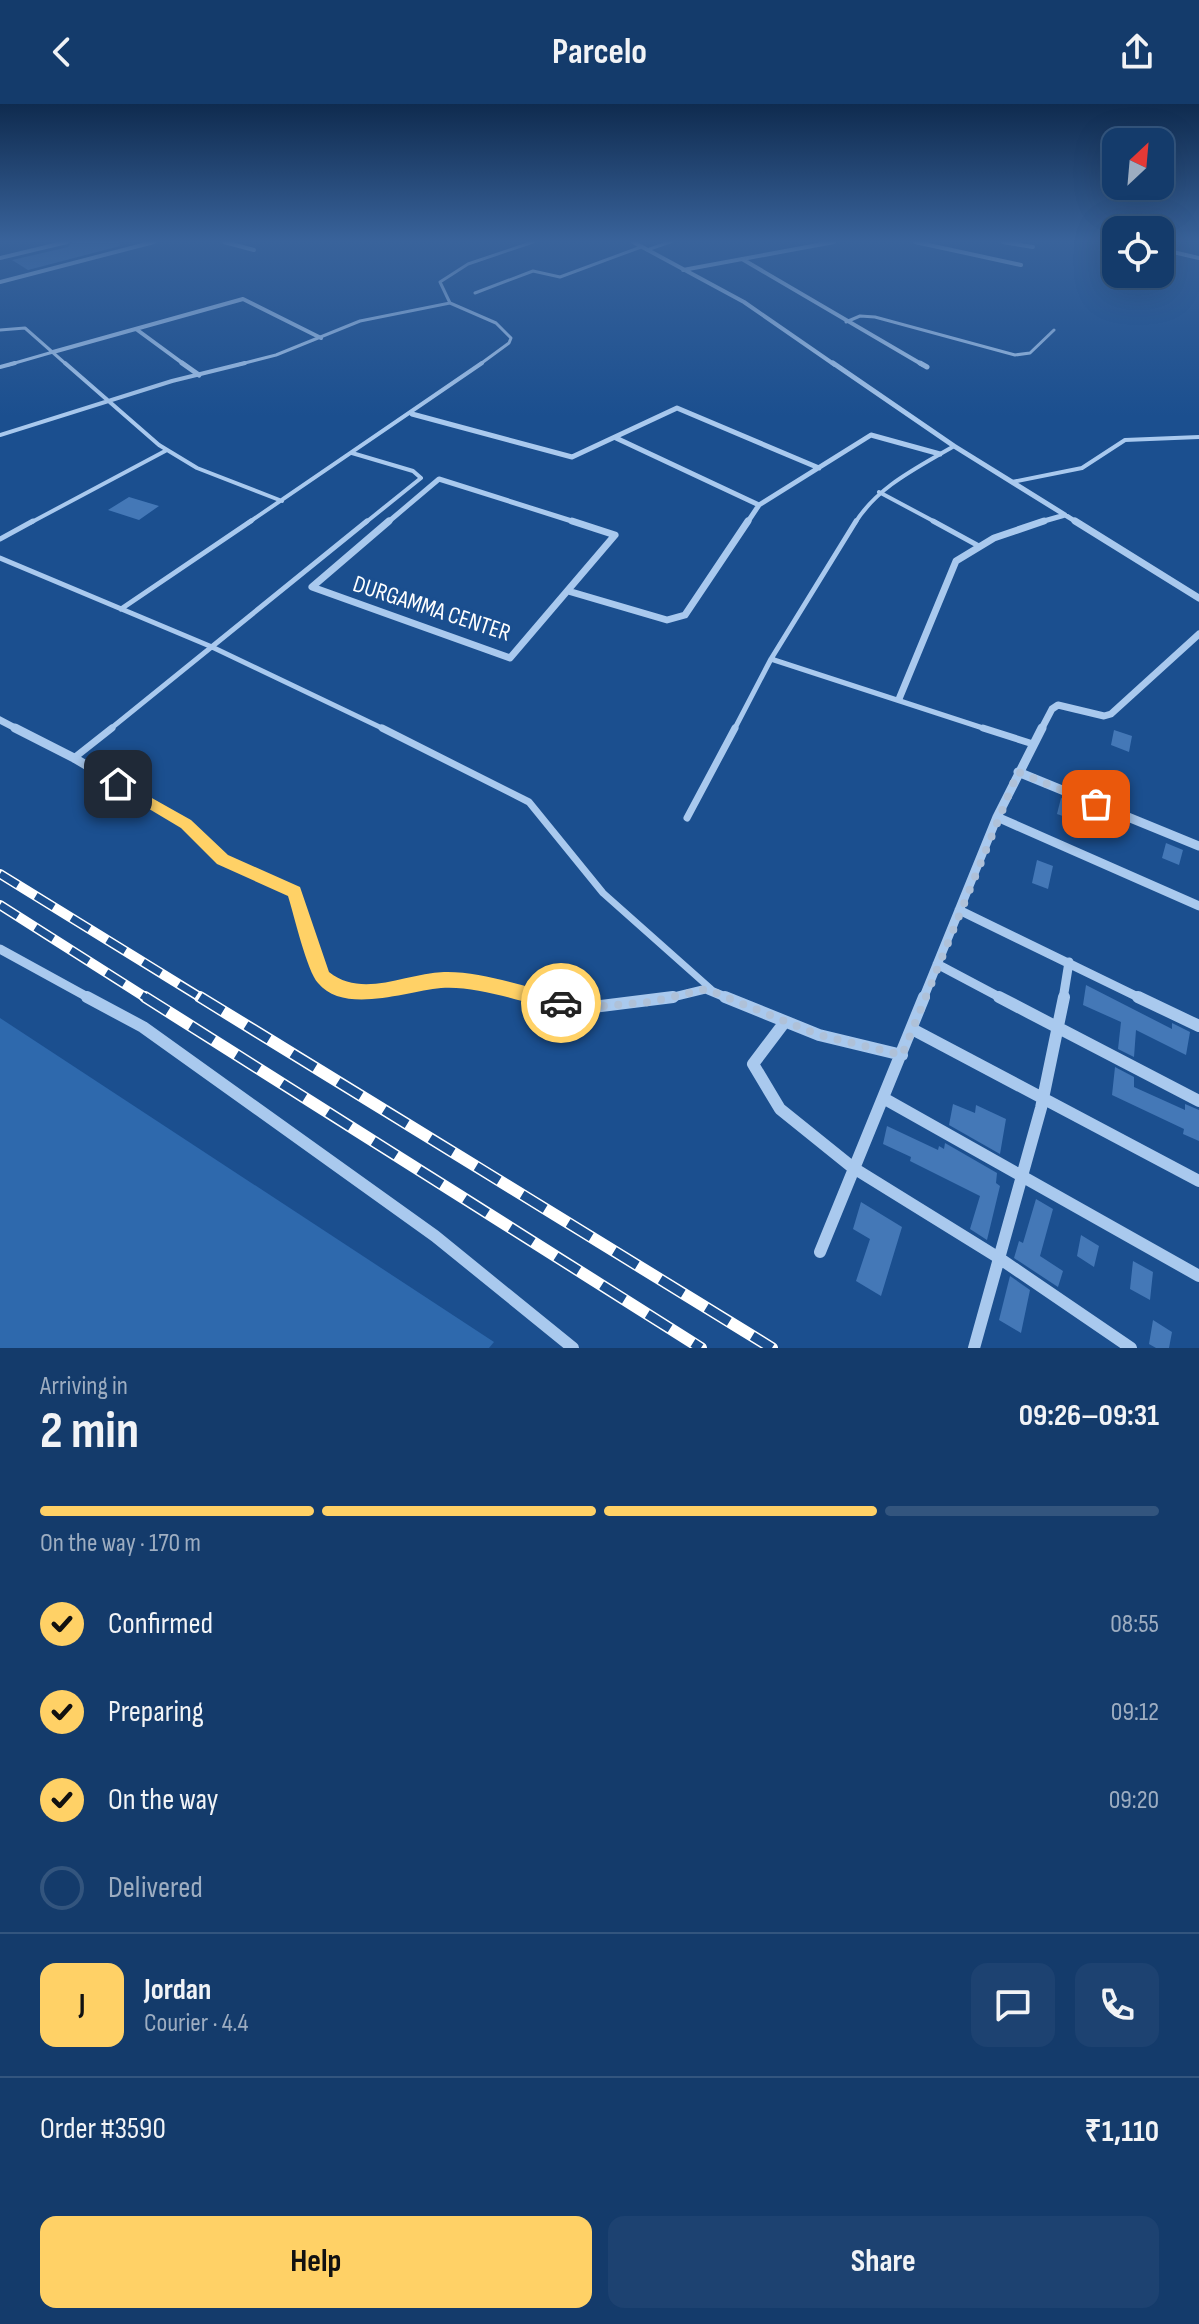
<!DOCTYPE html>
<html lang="en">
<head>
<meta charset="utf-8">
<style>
  body { margin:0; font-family:"Sofia Sans Condensed",sans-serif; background:#1d4271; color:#f1f3f6; height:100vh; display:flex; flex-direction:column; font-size:30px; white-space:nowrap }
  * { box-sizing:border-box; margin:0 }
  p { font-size:26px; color:#9dadc1 }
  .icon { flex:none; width:44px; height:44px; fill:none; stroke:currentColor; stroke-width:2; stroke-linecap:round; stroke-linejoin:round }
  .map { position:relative; height:1244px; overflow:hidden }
  .side { display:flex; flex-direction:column; background:#143b6b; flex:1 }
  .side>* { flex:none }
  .needle { width:52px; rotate:26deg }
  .buttons { position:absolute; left:1102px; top:24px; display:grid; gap:16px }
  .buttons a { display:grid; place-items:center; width:72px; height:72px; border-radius:16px; background:#143b6b; box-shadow:0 8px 32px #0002,0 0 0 2px #33557e; font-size:40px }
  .pin { position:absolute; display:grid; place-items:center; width:68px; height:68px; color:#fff; margin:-34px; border-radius:16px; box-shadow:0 4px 12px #0006 }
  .courier { position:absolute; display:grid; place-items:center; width:80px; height:80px; margin:-40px; border:6px solid #ffd166; border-radius:50%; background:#fff; color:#222; box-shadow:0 2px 10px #0007 }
  .summary em { font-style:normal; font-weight:700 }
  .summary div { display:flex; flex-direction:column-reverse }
  .summary { display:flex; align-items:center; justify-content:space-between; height:136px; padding:0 40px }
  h1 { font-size:52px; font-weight:700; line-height:60px }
  .bar { display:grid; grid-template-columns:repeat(4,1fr); gap:12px 8px; align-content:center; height:96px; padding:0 40px }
  .bar i { height:10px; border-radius:6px; background:#33557e }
  .bar .on { background:#ffd166 }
  .bar p { grid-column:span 4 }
  .line { display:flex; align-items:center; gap:20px; padding:0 40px; border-top:2px solid #33557e }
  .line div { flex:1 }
  .round { display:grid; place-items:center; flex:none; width:84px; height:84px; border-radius:16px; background:#1d4271 }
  ol { padding:0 40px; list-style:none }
  li { display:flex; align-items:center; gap:24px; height:88px }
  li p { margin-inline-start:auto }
  li .icon { padding:8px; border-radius:50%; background:#ffd166; color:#111; stroke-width:4 }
  li:last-child { color:#9dadc1 }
  li i { width:44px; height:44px; border:4px solid #33557e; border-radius:50% }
  .primary-button { display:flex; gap:16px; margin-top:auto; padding:16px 40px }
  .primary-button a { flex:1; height:92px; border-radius:16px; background:#ffd166; color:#111; font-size:32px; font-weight:700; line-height:92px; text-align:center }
  .primary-button a+a { background:#1d4271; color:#f1f3f6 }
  header { display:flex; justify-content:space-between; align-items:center; height:104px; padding:0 40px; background:#143b6b; font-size:36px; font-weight:700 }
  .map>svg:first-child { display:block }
  .green { fill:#2e69ad }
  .building { fill:#4478b7 }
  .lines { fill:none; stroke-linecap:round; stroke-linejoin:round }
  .service-far3 { stroke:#a9c9ee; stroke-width:3 }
  .service-far2 { stroke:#a9c9ee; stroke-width:4 }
  .service-far1 { stroke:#a9c9ee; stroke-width:5 }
  .service { stroke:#a9c9ee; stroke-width:7 }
  .minor-far4 { stroke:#a9c9ee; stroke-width:4 }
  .minor-far3 { stroke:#a9c9ee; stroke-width:5 }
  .minor-far2 { stroke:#a9c9ee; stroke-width:7 }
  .minor-far1 { stroke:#a9c9ee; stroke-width:9 }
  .minor { stroke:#a9c9ee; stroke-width:12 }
  .rail-far1-casing { stroke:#fff; stroke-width:10 }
  .rail-casing { stroke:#fff; stroke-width:12 }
  .rail-far1 { stroke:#1b4f8f; stroke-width:7; stroke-dasharray:21; stroke-linecap:butt }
  .rail { stroke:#1b4f8f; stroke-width:9; stroke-dasharray:27; stroke-linecap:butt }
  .route { fill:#ffd166 }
  .done { stroke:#afc1d8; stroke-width:8; stroke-dasharray:0 14.4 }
  .labels { text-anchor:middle; stroke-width:6; stroke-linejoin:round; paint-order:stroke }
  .street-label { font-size:24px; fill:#fff; stroke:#1b4f8f }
</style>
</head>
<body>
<header><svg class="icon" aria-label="back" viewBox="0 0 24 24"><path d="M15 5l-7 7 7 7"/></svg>Parcelo<svg class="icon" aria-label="share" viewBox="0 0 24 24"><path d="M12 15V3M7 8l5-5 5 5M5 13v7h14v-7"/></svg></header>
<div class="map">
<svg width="1199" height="1244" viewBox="0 0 1199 1244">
  <rect width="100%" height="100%" fill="#1b4f8f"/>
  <path class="green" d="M0 914 494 1238 489 1244H0Z"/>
  <path class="building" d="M72 138H119L120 142 28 166 12 156 68 143Z
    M129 393 159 402 139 416 108 406Z
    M1114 626 1132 632 1129 648 1111 641Z
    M1061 694 1079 701 1074 716 1057 710Z
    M1166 739 1183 746 1179 761 1162 754Z
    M1037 756 1053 762 1048 785 1032 779Z
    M1086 881 1172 925V919L1190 928 1186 951 1136 926 1134 953 1118 945 1121 918 1083 901Z
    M1115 963 1134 973V983L1185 1006V1000L1199 1006V1037L1183 1030 1184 1025 1112 991Z
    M953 1000 975 1009 976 1001 1006 1015 1000 1050 949 1021Z
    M887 1022 938 1046 939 1042 944 1045 945 1039 997 1069 996 1079 1000 1082 987 1136 970 1125 980 1092 910 1057 911 1053 883 1040Z
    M1036 1095 1053 1105 1040 1152 1063 1167 1058 1183 1014 1154 1019 1137 1023 1139Z
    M861 1098 902 1123 881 1192 856 1177 870 1135 853 1125Z
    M1081 1131 1099 1142 1094 1163 1077 1152Z
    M1133 1157 1153 1168 1150 1196 1130 1185Z
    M1010 1172 1030 1186 1021 1229 999 1216Z
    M1153 1216 1172 1228 1169 1244H1156L1149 1240Z"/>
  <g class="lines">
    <path class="service-far3" d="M647 146 670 138
      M475 189 533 167 560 173 641 143
      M846 218 860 212 875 213 1015 251 1030 249 1054 226
      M0 226 25 224 67 261
      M8 261 53 248
      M237 261 276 251 360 217 450 199
      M479 261 509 239 511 234 496 219 450 199 440 178 468 160 533 138"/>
    <path class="service-far2" d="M65 259 159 341 197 364 282 397
      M0 263 15 259
      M0 331 172 277 245 259
      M352 349 413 367 421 374 365 419
      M1012 378 1082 364 1125 336 1199 333
      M879 388 937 419
      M30 419 167 346
      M248 419 482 259
      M855 419C878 382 917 364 954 342"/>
    <path class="service-far1" d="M933 417 977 441
      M0 435 33 417
      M0 454 212 543 386 626
      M121 505 251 417
      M771 555 856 417
      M109 626 367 417
      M734 626 771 555 989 626"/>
    <path class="service" d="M382 624 529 698 603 789 711 885
      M983 624 1033 640
      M74 654 112 624
      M687 714 735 624"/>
    <path class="minor-far4" d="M224 138 254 146
      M633 138 744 198 835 261
      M915 138 1021 161
      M1003 138 1033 143
      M1160 145 1199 154
      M0 154 67 138
      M742 155 923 261
      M683 166 834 138
      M0 178 154 138
      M136 225 185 261
      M53 248 243 195 321 234"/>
    <path class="minor-far3" d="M182 259 199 271
      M833 259 954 342 1078 419
      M920 259 927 263
      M412 310 572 353 677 304 819 364
      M616 334 759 401
      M387 419 439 375 578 419
      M747 419 759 401 871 331 940 350
      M1037 419 1065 411"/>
    <path class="minor-far2" d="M389 417 312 483 510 554 615 431 572 417
      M1075 417 1199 494
      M568 487 667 516 685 511 748 417
      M899 595 956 457 994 434 1044 417
      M0 616 19 626
      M1041 626 1052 605 1058 601 1104 612 1111 610 1199 530"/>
    <path class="minor-far1" d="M15 624 74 654 186 720 223 756 295 788 323 873C361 906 405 874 448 876 479 878 509 888 540 895
      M1042 624 997 713 1199 802
      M1018 668 1199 742
      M959 806 1142 895
      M0 845 91 895
      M937 860 1003 895
      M665 895 706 885 730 895
      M923 895 997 713
      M1063 895 1069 858"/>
    <path class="minor" d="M87 893 143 923 435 1132 573 1244
      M531 893 593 903 673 893
      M725 893 819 931 902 951
      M999 893 1199 997
      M1138 893 1199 922
      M784 919 753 960 780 1005 852 1063 999 1154 1131 1244
      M912 925 1199 1077
      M885 995 1199 1172
      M820 1148 924 893
      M974 1244 1041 1004 1064 893"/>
    <g class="rail-far1-casing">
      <path id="rail-far1" d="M0 770 203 895
        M0 801 148 895"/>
    </g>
    <g class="rail-casing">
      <path id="rail" d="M145 893 701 1244
        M200 893 772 1244"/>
    </g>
    <use href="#rail-far1" class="rail-far1"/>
    <use href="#rail" class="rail"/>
  </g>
  <linearGradient id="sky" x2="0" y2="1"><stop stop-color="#0f2b4f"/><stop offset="0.44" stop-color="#39639b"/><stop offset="1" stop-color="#39639b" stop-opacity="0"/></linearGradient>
  <rect width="1199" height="312" fill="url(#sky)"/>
  <path class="route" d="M118 675 191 716 228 751 300 783 329 868C363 895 406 869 444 868 482 867 524 883 561 891L567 894 570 899 567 905 561 908C526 899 476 881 441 884 407 887 344 911 318 879 307 867 294 811 288 792L217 760 181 724 114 684 111 680Z"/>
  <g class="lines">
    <path class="done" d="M561 899 593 903 650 898 706 885 819 931 902 951 1018 668 1096 700"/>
  </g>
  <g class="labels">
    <g class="street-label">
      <text transform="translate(432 504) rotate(18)" y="8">DURGAMMA CENTER</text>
    </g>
  </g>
</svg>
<div class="buttons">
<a><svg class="needle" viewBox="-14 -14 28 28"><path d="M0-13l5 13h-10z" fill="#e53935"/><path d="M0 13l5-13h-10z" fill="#9dadc1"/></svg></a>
<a><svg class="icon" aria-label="locate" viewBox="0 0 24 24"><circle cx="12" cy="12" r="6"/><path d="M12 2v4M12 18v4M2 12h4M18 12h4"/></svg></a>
</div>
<div class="pin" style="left:1096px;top:700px;background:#ea580c"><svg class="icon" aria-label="bag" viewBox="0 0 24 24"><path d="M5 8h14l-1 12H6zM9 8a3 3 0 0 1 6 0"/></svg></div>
<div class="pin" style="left:118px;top:680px;background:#1f2937"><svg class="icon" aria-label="home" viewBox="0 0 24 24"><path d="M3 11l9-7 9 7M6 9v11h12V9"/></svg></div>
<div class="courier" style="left:561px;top:899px"><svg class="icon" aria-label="car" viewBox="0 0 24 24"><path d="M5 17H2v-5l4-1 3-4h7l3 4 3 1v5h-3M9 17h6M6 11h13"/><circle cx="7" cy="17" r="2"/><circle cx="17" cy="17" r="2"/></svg></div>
</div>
<section class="side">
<div class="summary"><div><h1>2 min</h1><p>Arriving in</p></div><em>09:26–09:31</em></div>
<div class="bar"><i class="on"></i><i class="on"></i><i class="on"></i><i></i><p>On the way · 170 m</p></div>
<ol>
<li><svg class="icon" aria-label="check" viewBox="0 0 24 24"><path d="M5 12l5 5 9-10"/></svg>Confirmed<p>08:55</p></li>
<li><svg class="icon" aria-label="check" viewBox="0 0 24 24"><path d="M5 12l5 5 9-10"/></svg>Preparing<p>09:12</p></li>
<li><svg class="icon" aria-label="check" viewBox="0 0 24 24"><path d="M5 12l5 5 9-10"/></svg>On the way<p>09:20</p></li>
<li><i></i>Delivered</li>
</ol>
<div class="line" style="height:144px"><b class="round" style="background:#ffd166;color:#111">J</b><div><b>Jordan</b><p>Courier · 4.4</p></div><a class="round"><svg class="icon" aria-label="chat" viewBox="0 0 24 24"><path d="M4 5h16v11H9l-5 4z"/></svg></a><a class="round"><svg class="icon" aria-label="phone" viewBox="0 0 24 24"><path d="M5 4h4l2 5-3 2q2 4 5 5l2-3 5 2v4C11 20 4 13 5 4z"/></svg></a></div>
<div class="line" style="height:104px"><div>Order #3590</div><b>₹1,110</b></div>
<div class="primary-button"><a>Help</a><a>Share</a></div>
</section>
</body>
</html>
